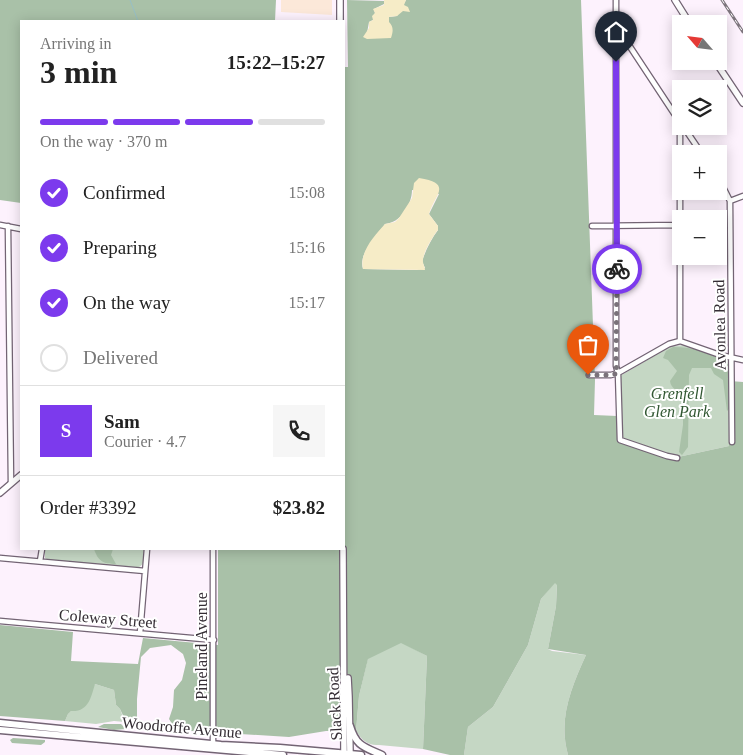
<!DOCTYPE html>
<html lang="en">
<head>
<meta charset="utf-8">
<style>
  body { margin:0; font-family:Georgia,serif; background:#f6f6f6; color:#222; height:100vh; display:flex; flex-direction:column; font-size:19px; white-space:nowrap }
  * { box-sizing:border-box; margin:0 }
  p { font-size:16px; color:#767676 }
  .icon { flex:none; width:28px; height:28px; fill:none; stroke:currentColor; stroke-width:2; stroke-linecap:round; stroke-linejoin:round }
  .map { position:relative; flex:1; overflow:hidden }
  .panel { position:absolute; left:20px; top:20px; width:325px; height:530px; display:flex; flex-direction:column; background:#fff; border-radius:0px; box-shadow:0 2px 12px #0003 }
  .panel>* { flex:none }
  .needle { width:32px; rotate:298deg }
  .tools { position:absolute; left:672px; top:15px; display:grid; gap:10px }
  .tools a { display:grid; place-items:center; width:55px; height:55px; border-radius:0px; background:#fff; box-shadow:0 2px 12px #0003; font-size:25px }
  .pin { position:absolute; display:grid; place-items:center; width:42px; height:42px; color:#fff; margin:-51px -21px; border-radius:50% 50% 50% 0; rotate:-45deg; box-shadow:0 0 5px #0007 }
  .pin .icon { rotate:45deg }
  .courier { position:absolute; display:grid; place-items:center; width:50px; height:50px; margin:-25px; border:4px solid #7c3aed; border-radius:50%; background:#fff; color:#222; box-shadow:0 1px 6px #0007 }
  .summary em { font-style:normal; font-weight:800 }
  .summary div { display:flex; flex-direction:column-reverse }
  .summary { display:flex; align-items:center; justify-content:space-between; height:85px; padding:0 20px }
  h1 { font-size:32px; font-weight:800; line-height:38px }
  .bar { display:grid; grid-template-columns:repeat(4,1fr); gap:8px 5px; align-content:center; height:60px; padding:0 20px }
  .bar i { height:6px; border-radius:4px; background:#e0e0e0 }
  .bar .selected { background:#7c3aed }
  .bar p { grid-column:span 4 }
  .line { display:flex; align-items:center; gap:12px; padding:0 20px; border-top:1px solid #e0e0e0 }
  .line div { flex:1 }
  .round { display:grid; place-items:center; flex:none; width:52px; height:52px; border-radius:0px; background:#f6f6f6 }
  ol { padding:0 20px; list-style:none }
  li { display:flex; align-items:center; gap:15px; height:55px }
  li p { margin-inline-start:auto }
  li .icon { padding:5px; border-radius:50%; background:#7c3aed; color:#fff; stroke-width:4 }
  li:last-child { color:#767676 }
  li i { width:28px; height:28px; border:2px solid #e0e0e0; border-radius:50% }
  .map>svg:first-child { display:block }
  .commercial { fill:#fce8d9 }
  .green { fill:#c5d7c4 }
  .forest { fill:#a9c1a8; fill-rule:evenodd }
  .sand { fill:#f6ecc7 }
  .lines { fill:none; stroke-linecap:round; stroke-linejoin:round }
  .stream { stroke:#97bfc6; stroke-width:1 }
  .minor-casing { stroke:#736474; stroke-width:7 }
  .tertiary-casing { stroke:#736474; stroke-width:8 }
  .secondary-casing { stroke:#736474; stroke-width:9 }
  .minor { stroke:#fff; stroke-width:4.5 }
  .tertiary { stroke:#fff; stroke-width:5.5 }
  .secondary { stroke:#fff; stroke-width:6 }
  .rail-casing { stroke:#7d757d; stroke-width:3 }
  .rail { stroke:#fff; stroke-width:1; stroke-dasharray:4; stroke-linecap:butt }
  .done { stroke:#7a727a; stroke-width:5; stroke-dasharray:0 9 }
  .route { stroke:#7c3aed; stroke-width:6 }
  .labels { text-anchor:middle; stroke-width:4; stroke-linejoin:round; paint-order:stroke }
  .street-label { font-size:16px; fill:#342d34; stroke:#fff }
  .park-label { font-size:16px; font-style:italic; fill:#315732; stroke:#fff }
</style>
</head>
<body>
<div class="map">
<svg width="743" height="755" viewBox="0 0 743 755">
  <rect width="100%" height="100%" fill="#fdf2fd"/>
  <path class="commercial" d="M281 0H332V15L281 12Z"/>
  <path class="green" d="M686 345 730 359 729 446 678 457 622 438 620 376 671 346Z
    M45 549H145C144 557 146 566 136 568L48 560 45 558Z
    M555 582 557 584 556 606 548 649 552 651 586 655C571 688 558 719 568 755H464L468 727 493 707 528 645 541 599Z
    M401 642 427 656 423 749 379 745C368 746 362 740 356 731L359 696 368 658Z
    M95 684 114 690 116 705 120 709 125 722 114 721 96 724 65 721 68 714Z"/>
  <path class="forest" d="M0 0H276L275 21H21V203L0 200Z
    M347 0 385 1 384 4 374 9 375 13 373 20 369 22 367 33 389 23V17L397 16 406 0H581L595 380 594 415 617 416 622 438 678 457 729 446 730 381 743 382V755H568C558 719 571 688 586 655L548 649 556 606 557 585 555 583 541 599 528 645 493 707 468 727 464 755H450L423 749 427 656 401 643 368 659 359 696 356 731H326L289 737 176 730 169 719 173 707 174 690 182 680 186 663 183 654 171 645 150 648 141 657 137 699V725L134 727 128 726 120 709 116 705 114 690 95 684C91 697 89 712 71 711L68 714 65 721 0 716V625L73 632 71 661 138 664 143 638 218 645V549H344V67H348ZM412 190 439 194 429 214 438 226V230C431 239 426 250 422 261L425 268 417 270 363 269C358 253 377 236 385 224 400 223 412 205 412 190Z
    M673 347C694 347 710 353 728 362L729 409 727 411 723 380 714 374 711 368H692L689 375 688 447 682 455 679 452 683 425V393C677 390 671 389 670 381L677 371 668 360 663 358 666 351Z
    M94 549H113L111 555 116 564C103 564 98 561 94 549Z
    M104 724H121L126 729 114 730 98 727Z
    M13 738 45 740V742L41 745 12 743 10 740Z"/>
  <path class="sand" d="M384 0H406L404 5 408 7 410 12 403 11 397 16 389 17V22C394 27 393 32 391 38L367 39 363 37 369 28V22L373 20 372 16 375 13 373 9 384 5Z
    M419 178C454 183 434 196 429 214L438 226V230C433 236 422 254 423 262 423 264 425 267 425 270L363 269C359 252 375 235 385 224L395 222 399 218 412 198 414 183Z"/>
  <g class="lines">
    <path class="stream" d="M130 0 138 21"/>
    <g class="minor-casing">
      <path id="minor" d="M616 0V366L618 373 620 440 667 456 677 458
        M617 27 681 124
        M680 122V341
        M683 126 702 154
        M719 179 730 201 732 442
        M730 201 743 196
        M0 225 21 229
        M8 226 11 483
        M592 226 680 225
        M589 375H611L618 373 669 344 680 341 720 355 743 360
        M213 549V744
        M0 558 145 571
        M40 561 42 549
        M0 621 214 640
        M140 633 147 549"/>
    </g>
    <g class="tertiary-casing">
      <path id="tertiary" d="M340 0V21
        M675 0 690 24
        M715 61 743 103
        M0 493 21 475
        M343 549 344 755
        M348 678 349 697 350 755"/>
    </g>
    <g class="secondary-casing">
      <path id="secondary" d="M0 723 221 745 280 748 361 755
        M350 726C356 746 364 747 382 755
        M0 730 283 755"/>
    </g>
    <use href="#minor" class="minor"/>
    <use href="#tertiary" class="tertiary"/>
    <use href="#secondary" class="secondary"/>
    <g class="rail-casing">
      <path id="rail" d="M722 0 743 32"/>
    </g>
    <use href="#rail" class="rail"/>
  </g>
  <g class="lines">
    <path class="done" d="M588 375H611L618 373 616 366 617 269"/>
    <path class="route" d="M616 62 617 269"/>
  </g>
  <g class="labels">
    <g class="street-label">
      <text transform="translate(719 325) rotate(-91)" y="6">Avonlea Road</text>
      <text transform="translate(108 618) rotate(5)" y="6">Coleway Street</text>
      <text transform="translate(201 646) rotate(-90)" y="6">Pineland Avenue</text>
      <text transform="translate(334 704) rotate(-93)" y="6">Slack Road</text>
      <text transform="translate(182 727) rotate(5)" y="6">Woodroffe Avenue</text>
    </g>
    <g class="park-label">
      <text x="677" y="399">Grenfell<tspan x="677" dy="18">Glen Park</tspan></text>
    </g>
  </g>
</svg>
<div class="tools">
<a><svg class="needle" viewBox="-14 -14 28 28"><path d="M0-13l5 13h-10z" fill="#e53935"/><path d="M0 13l5-13h-10z" fill="#767676"/></svg></a>
<a><svg class="icon" aria-label="layers" viewBox="0 0 24 24"><path d="M12 4l9 5-9 5-9-5zM3 14l9 5 9-5"/></svg></a>
<a>+</a>
<a>−</a>
</div>
<div class="pin" style="left:588px;top:375px;background:#ea580c"><svg class="icon" aria-label="bag" viewBox="0 0 24 24"><path d="M5 8h14l-1 12H6zM9 8a3 3 0 0 1 6 0"/></svg></div>
<div class="pin" style="left:616px;top:62px;background:#1f2937"><svg class="icon" aria-label="home" viewBox="0 0 24 24"><path d="M3 11l9-7 9 7M6 9v11h12V9"/></svg></div>
<div class="courier" style="left:617px;top:269px"><svg class="icon" aria-label="bike" viewBox="0 0 24 24"><circle cx="6" cy="16" r="4"/><circle cx="18" cy="16" r="4"/><path d="M6 16l4-8h5l3 8M10 8l3 8H6M13 5h3"/></svg></div>
<section class="panel">
<div class="summary"><div><h1>3 min</h1><p>Arriving in</p></div><em>15:22–15:27</em></div>
<div class="bar"><i class="selected"></i><i class="selected"></i><i class="selected"></i><i></i><p>On the way · 370 m</p></div>
<ol>
<li><svg class="icon" aria-label="check" viewBox="0 0 24 24"><path d="M5 12l5 5 9-10"/></svg>Confirmed<p>15:08</p></li>
<li><svg class="icon" aria-label="check" viewBox="0 0 24 24"><path d="M5 12l5 5 9-10"/></svg>Preparing<p>15:16</p></li>
<li><svg class="icon" aria-label="check" viewBox="0 0 24 24"><path d="M5 12l5 5 9-10"/></svg>On the way<p>15:17</p></li>
<li><i></i>Delivered</li>
</ol>
<div class="line" style="height:90px"><b class="round" style="background:#7c3aed;color:#fff">S</b><div><b>Sam</b><p>Courier · 4.7</p></div><a class="round"><svg class="icon" aria-label="phone" viewBox="0 0 24 24"><path d="M5 4h4l2 5-3 2q2 4 5 5l2-3 5 2v4C11 20 4 13 5 4z"/></svg></a></div>
<div class="line" style="height:65px"><div>Order #3392</div><b>$23.82</b></div>
</section>
</div>
</body>
</html>
